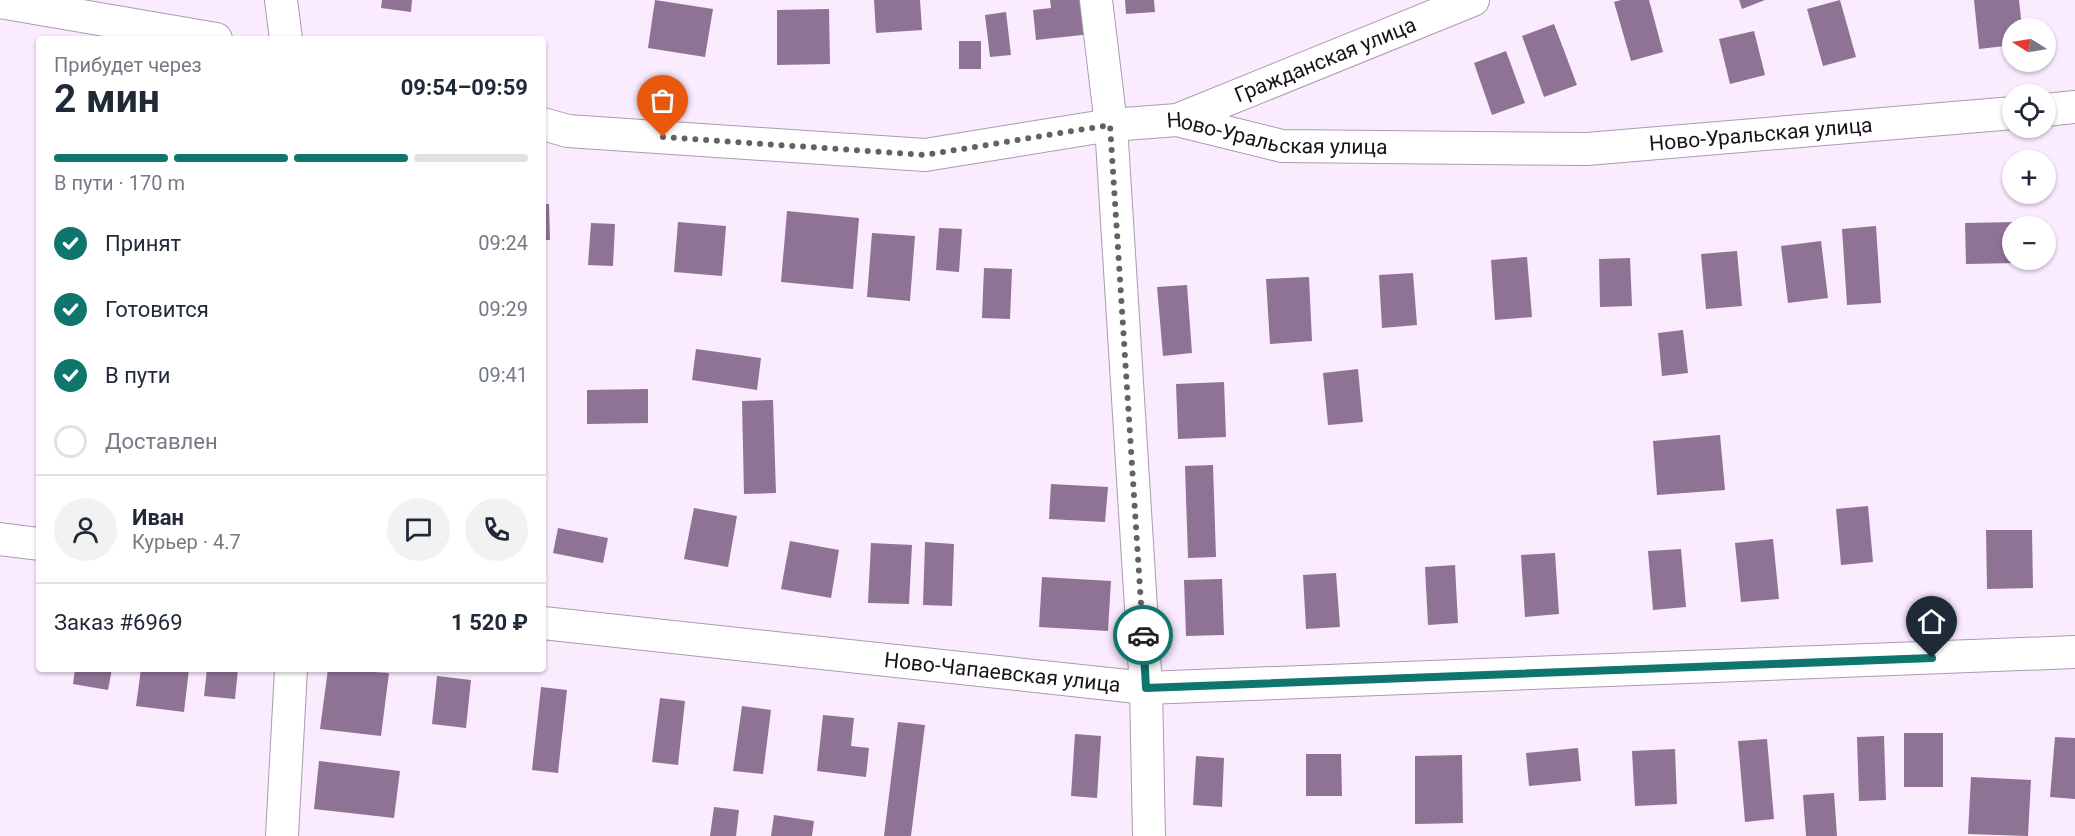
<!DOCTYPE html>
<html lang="ru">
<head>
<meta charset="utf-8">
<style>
  body { margin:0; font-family:Roboto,sans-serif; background:#f2f2f3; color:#1f2937; height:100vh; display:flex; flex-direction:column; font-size:22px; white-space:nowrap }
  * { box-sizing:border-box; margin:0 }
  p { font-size:20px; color:#747a83 }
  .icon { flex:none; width:33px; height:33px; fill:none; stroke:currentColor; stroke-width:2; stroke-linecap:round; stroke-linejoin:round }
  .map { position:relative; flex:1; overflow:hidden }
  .details { position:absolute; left:36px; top:36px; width:510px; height:636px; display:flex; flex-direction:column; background:#fff; border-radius:6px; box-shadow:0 2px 4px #0004 }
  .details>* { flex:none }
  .needle { width:39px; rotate:281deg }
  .controls { position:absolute; left:2002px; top:18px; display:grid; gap:12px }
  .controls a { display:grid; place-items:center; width:54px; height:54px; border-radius:50%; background:#fff; box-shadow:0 2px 4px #0004; font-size:30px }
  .pin { position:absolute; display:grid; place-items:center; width:51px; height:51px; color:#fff; margin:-62px -26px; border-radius:50% 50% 50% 0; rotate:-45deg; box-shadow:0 0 6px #0007 }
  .pin .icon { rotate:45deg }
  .courier { position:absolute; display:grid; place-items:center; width:60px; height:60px; margin:-30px; border:4px solid #0f766e; border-radius:50%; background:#fff; color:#222; box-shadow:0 2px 8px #0007 }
  .overview em { font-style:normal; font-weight:700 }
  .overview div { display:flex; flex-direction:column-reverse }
  .overview { display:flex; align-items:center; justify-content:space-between; height:102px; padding:0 18px }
  h1 { font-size:39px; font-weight:700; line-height:45px }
  .bar { display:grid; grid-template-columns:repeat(4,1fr); gap:9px 6px; align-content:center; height:72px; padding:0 18px }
  .bar i { height:8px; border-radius:4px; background:#e0e1e3 }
  .bar .on { background:#0f766e }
  .bar p { grid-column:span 4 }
  .line { display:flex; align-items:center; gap:15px; padding:0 18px; border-top:2px solid #e0e1e3 }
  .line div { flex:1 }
  .round { display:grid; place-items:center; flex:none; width:63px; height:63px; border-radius:32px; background:#f2f2f3 }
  ol { padding:0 18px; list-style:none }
  li { display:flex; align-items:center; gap:18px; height:66px }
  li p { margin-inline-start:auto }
  li .icon { padding:6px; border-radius:50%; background:#0f766e; color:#fff; stroke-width:4 }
  li:last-child { color:#747a83 }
  li i { width:33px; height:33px; border:3px solid #e0e1e3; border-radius:50% }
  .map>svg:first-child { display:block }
  .building { fill:#8f7395 }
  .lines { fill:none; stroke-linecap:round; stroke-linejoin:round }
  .minor-casing { stroke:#ac9ab0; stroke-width:34 }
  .minor { stroke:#fff; stroke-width:32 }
  .done { stroke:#685e6a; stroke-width:6; stroke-dasharray:0 10.8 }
  .route { stroke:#0f766e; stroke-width:8 }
  .labels { text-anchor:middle; stroke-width:4.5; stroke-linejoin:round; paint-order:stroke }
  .street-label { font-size:21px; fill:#19121b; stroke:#faebfe }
</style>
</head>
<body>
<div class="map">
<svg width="2075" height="836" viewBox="0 0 2075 836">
  <rect width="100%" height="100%" fill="#faebfe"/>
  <path class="building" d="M382 0H412L411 12 381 8Z
    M655 0 713 9 705 57 648 48Z
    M874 0H920L922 30 876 33Z
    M1050 0H1087L1091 34 1036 40 1033 10 1051 8Z
    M1125 0H1154L1155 12 1126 14Z
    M1621 0H1649L1663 52 1631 61 1614 2Z
    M1739 0H1765L1742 9Z
    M1840 0 1856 57 1823 66 1807 9Z
    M1974 0H2019L2022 28H2013V45L1979 49Z
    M829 9 830 64 777 65V10Z
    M1006 12 1011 55 990 57 985 15Z
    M1554 24 1577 85 1544 97 1522 36Z
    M1754 31 1765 75 1730 84 1719 39Z
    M959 41H981V69H959Z
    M1506 51 1525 103 1492 115 1474 63Z
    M543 204H549L550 240H543Z
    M787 211 859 218 853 289 781 282Z
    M678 222 726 226 722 276 674 272Z
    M2016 222V226H2013V260H2017V263L1966 264 1965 223Z
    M591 223 615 224 613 266 588 265Z
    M1876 226 1881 303 1847 305 1842 229Z
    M939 228 962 229 959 272 936 270Z
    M872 233 915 236 910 301 867 297Z
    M1821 241 1828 298 1788 303 1781 246Z
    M1737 251 1742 306 1706 309 1701 254Z
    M1527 257 1532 317 1495 320 1491 260Z
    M1630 258 1632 306 1600 307 1599 259Z
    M984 268 1012 269 1010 319 982 318Z
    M1413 273 1417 325 1382 328 1379 275Z
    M1309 277 1312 341 1270 344 1266 279Z
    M1187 285 1192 353 1163 356 1157 287Z
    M1683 330 1688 373 1662 376 1658 333Z
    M696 349 761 358 757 390 692 380Z
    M1358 369 1363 422 1328 425 1323 373Z
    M1224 382 1226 437 1178 439 1176 384Z
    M648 389V423L587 424V390Z
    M773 400 776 493 744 494 742 401Z
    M1720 435 1725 490 1657 495 1653 441Z
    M1213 465 1216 557 1188 558 1185 466Z
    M1051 484 1108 487 1105 522 1049 519Z
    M1868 506 1873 562 1841 565 1836 509Z
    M694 508 737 516 728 567 684 559Z
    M558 528 608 538 603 563 553 553Z
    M1986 530H2032L2033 588 1987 589Z
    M1773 539 1779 599 1741 602 1735 543Z
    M790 541 839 550 831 598 781 589Z
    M925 542 954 544 952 606 923 605Z
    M871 543 912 545 909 604 868 603Z
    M1681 549 1686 607 1653 610 1648 551Z
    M1555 553 1559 614 1525 617 1521 555Z
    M1455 565 1458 623 1428 625 1425 567Z
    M1336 573 1340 627 1306 629 1303 575Z
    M1042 577 1111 581 1108 631 1039 627Z
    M1222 579 1224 635 1186 636 1184 580Z
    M75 669H112L108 690 73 684Z
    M141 669H189L184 712 136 706Z
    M207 669H238L235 699 204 696Z
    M328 669 389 673 381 736 320 729Z
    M437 676 471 680 466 728 432 724Z
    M541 687 567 690 558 773 532 770Z
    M660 698 685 701 678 765 652 762Z
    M742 706 771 710 763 774 733 771Z
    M823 715 854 718 851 746 869 748 866 777 817 771Z
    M898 722 925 725 911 836H884Z
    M1904 733H1943V787H1904Z
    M1075 734 1101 736 1097 798 1071 796Z
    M1884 736 1886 800 1859 801 1857 737Z
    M2055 737 2075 738V799L2050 797Z
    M1767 739 1774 819 1745 822 1738 741Z
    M1578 748 1581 781 1529 786 1526 753Z
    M1675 749 1677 804 1635 806 1632 751Z
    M1306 754H1341L1342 796H1306Z
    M1462 755 1463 823 1415 824V756Z
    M1196 756 1224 758 1222 807 1193 805Z
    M319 761 400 771 394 818 314 809Z
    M1971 777 2031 780 2028 836 1968 834Z
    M1834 793 1837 836H1806L1803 795Z
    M714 807 739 810 736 836H710Z
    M774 815 814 821 812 836H771Z"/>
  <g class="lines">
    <g class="minor-casing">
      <g id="minor">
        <path d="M281 0 286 39"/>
        <path d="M1096 0 1111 125 1146 688 1149 836"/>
        <path d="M0 2 216 39"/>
        <path d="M2046 110 2075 107"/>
        <path id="s1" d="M1177 120 1473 0"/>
        <path id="s2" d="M543 124 568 131 925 155 1111 125 1177 120 1282 146 1587 149 2013 113"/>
        <path d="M0 539 39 544"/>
        <path id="s3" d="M543 623 1146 688 2075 652"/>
        <path d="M282 836 291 669"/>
      </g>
    </g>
    <use href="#minor" class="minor"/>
  </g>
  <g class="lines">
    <path class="done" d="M663 137 925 155 1110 125 1143 635"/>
    <path class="route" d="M1143 635 1146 688 1932 658"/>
  </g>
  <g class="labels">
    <g class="street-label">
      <text dy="7" stroke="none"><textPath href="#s1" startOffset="160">Гражданская улица</textPath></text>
      <text dy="7" stroke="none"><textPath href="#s2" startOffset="740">Ново-Уральская улица</textPath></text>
      <text dy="7" stroke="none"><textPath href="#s2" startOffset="1226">Ново-Уральская улица</textPath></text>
      <text dy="7" stroke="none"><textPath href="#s3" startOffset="462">Ново-Чапаевская улица</textPath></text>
    </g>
  </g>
</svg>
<div class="controls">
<a><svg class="needle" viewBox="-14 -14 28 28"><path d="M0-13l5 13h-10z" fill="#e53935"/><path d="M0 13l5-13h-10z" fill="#747a83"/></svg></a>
<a><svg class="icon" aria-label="locate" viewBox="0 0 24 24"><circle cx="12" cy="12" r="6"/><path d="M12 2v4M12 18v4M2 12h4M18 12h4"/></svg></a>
<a>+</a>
<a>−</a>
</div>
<div class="pin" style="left:663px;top:137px;background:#ea580c"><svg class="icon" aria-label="bag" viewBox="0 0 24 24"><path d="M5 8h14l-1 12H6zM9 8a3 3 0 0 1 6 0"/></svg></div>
<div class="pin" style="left:1932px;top:658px;background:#1f2937"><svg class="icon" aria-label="home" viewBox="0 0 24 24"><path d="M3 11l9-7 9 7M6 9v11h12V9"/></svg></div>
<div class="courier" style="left:1143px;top:635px"><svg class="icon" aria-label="car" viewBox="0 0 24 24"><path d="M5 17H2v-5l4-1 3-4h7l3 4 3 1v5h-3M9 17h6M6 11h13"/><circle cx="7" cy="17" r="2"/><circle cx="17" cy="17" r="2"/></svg></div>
<section class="details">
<div class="overview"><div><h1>2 мин</h1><p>Прибудет через</p></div><em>09:54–09:59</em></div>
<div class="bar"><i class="on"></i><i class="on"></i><i class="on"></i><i></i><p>В пути · 170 m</p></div>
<ol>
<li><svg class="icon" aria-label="check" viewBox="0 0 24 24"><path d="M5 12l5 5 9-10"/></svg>Принят<p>09:24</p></li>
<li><svg class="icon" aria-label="check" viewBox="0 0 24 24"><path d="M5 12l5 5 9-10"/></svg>Готовится<p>09:29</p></li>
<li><svg class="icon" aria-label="check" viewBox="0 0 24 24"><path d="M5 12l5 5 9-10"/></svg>В пути<p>09:41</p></li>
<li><i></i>Доставлен</li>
</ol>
<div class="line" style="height:108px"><a class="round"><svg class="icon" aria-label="person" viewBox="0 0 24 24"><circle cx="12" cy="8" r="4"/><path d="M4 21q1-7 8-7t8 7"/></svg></a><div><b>Иван</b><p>Курьер · 4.7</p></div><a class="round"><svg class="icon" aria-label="chat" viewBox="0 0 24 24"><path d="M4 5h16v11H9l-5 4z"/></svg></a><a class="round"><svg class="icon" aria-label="phone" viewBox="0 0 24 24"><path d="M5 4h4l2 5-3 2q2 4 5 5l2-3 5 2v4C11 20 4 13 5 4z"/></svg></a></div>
<div class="line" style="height:78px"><div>Заказ #6969</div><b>1 520 ₽</b></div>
</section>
</div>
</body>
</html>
